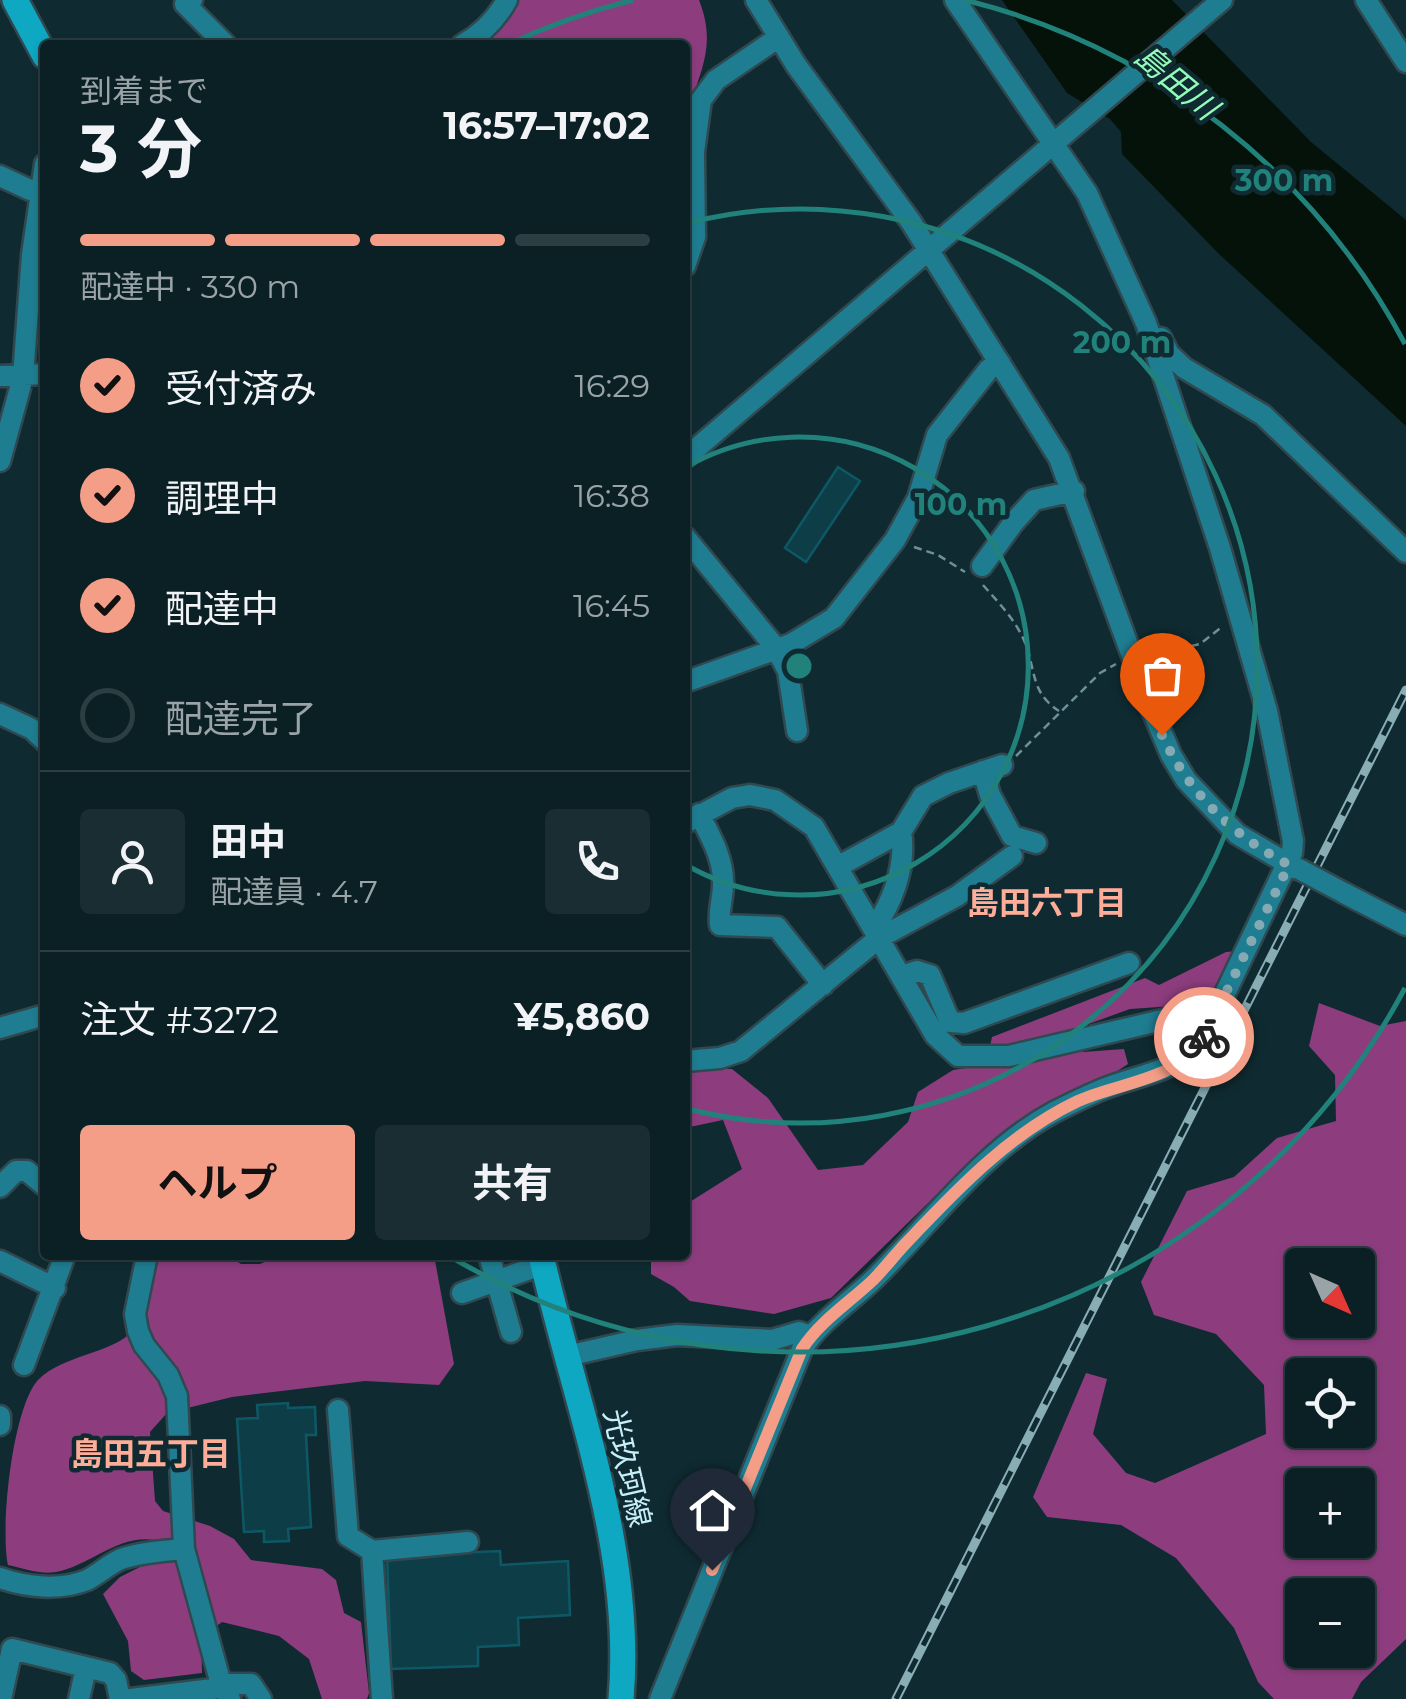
<!DOCTYPE html>
<html lang="ja">
<head>
<meta charset="utf-8">
<style>
  body { margin:0; font-family:Montserrat,"Noto Sans JP",sans-serif; background:#192d32; color:#f1f3f6; height:100vh; display:flex; flex-direction:column; font-size:38px; white-space:nowrap }
  * { box-sizing:border-box; margin:0 }
  p { font-size:32px; color:#9aa3a7 }
  .icon { flex:none; width:55px; height:55px; fill:none; stroke:currentColor; stroke-width:2; stroke-linecap:round; stroke-linejoin:round }
  .map { position:relative; flex:1; overflow:hidden }
  .panel { position:absolute; left:40px; top:40px; width:650px; height:1220px; display:flex; flex-direction:column; background:#0b2025; border-radius:10px; box-shadow:0 2px 8px #0004,0 0 0 2px #2b3e42 }
  .panel>* { flex:none }
  .needle { width:65px; rotate:135deg }
  .fabs { position:absolute; left:1285px; top:1248px; display:grid; gap:20px }
  .fabs a { display:grid; place-items:center; width:90px; height:90px; border-radius:10px; background:#0b2025; box-shadow:0 2px 8px #0004,0 0 0 2px #2b3e42; font-size:50px }
  .pin { position:absolute; display:grid; place-items:center; width:85px; height:85px; color:#fff; margin:-102px -42px; border-radius:50% 50% 50% 0; rotate:-45deg; box-shadow:0 0 10px #0007 }
  .pin .icon { rotate:45deg }
  .courier { position:absolute; display:grid; place-items:center; width:100px; height:100px; margin:-50px; border:8px solid #f49e88; border-radius:50%; background:#fff; color:#222; box-shadow:0 2px 12px #0007 }
  .head em { font-style:normal; font-weight:700 }
  .head div { display:flex; flex-direction:column-reverse }
  .head { display:flex; align-items:center; justify-content:space-between; height:170px; padding:0 40px }
  h1 { font-size:65px; font-weight:700; line-height:75px }
  .bar { display:grid; grid-template-columns:repeat(4,1fr); gap:15px 10px; align-content:center; height:120px; padding:0 40px }
  .bar i { height:12px; border-radius:8px; background:#2b3e42 }
  .bar .current { background:#f49e88 }
  .bar p { grid-column:span 4 }
  .line { display:flex; align-items:center; gap:25px; padding:0 40px; border-top:2px solid #2b3e42 }
  .line div { flex:1 }
  .round { display:grid; place-items:center; flex:none; width:105px; height:105px; border-radius:10px; background:#192d32 }
  ol { padding:0 40px; list-style:none }
  li { display:flex; align-items:center; gap:30px; height:110px }
  li p { margin-inline-start:auto }
  li .icon { padding:10px; border-radius:50%; background:#f49e88; color:#111; stroke-width:4 }
  li:last-child { color:#9aa3a7 }
  li i { width:55px; height:55px; border:5px solid #2b3e42; border-radius:50% }
  .action { display:flex; gap:20px; margin-top:auto; padding:20px 40px }
  .action a { flex:1; height:115px; border-radius:10px; background:#f49e88; color:#111; font-size:40px; font-weight:700; line-height:115px; text-align:center }
  .action a+a { background:#192d32; color:#f1f3f6 }
  .map>svg:first-child { display:block }
  .forest { fill:#8d3d7e; fill-rule:evenodd }
  .water { fill:#051209 }
  .building { fill:#0d3e48; stroke:#0e5866; stroke-width:2.5 }
  .lines { fill:none; stroke-linecap:round; stroke-linejoin:round }
  .minor-casing { stroke:#30484f; stroke-width:25 }
  .major-casing { stroke:#30484f; stroke-width:30 }
  .path { stroke:#6e9098; stroke-width:2.5; stroke-dasharray:8 5; stroke-linecap:butt }
  .minor { stroke:#1f7d91; stroke-width:20 }
  .major { stroke:#0ea8c3; stroke-width:25 }
  .rail-casing { stroke:#88adb5; stroke-width:9 }
  .rail { stroke:#0f2b31; stroke-width:5; stroke-dasharray:15; stroke-linecap:butt }
  .minor-bridge-casing { stroke:#30484f; stroke-width:25; stroke-linecap:butt }
  .minor-bridge { stroke:#1f7d91; stroke-width:20 }
  .done { stroke:#86aab3; stroke-width:10; stroke-dasharray:0 18 }
  .route { stroke:#f49e88; stroke-width:12 }
  .ring { fill:none; stroke:#21827c; stroke-width:5 }
  .labels { text-anchor:middle; stroke-width:9; stroke-linejoin:round; paint-order:stroke }
  .street-label { font-size:30px; fill:#c6eff9; stroke:#0f2b31 }
  .water-label { font-size:32px; font-style:italic; fill:#94fcba; stroke:#0f2b31 }
  .neighbourhood-label { font-size:32px; font-weight:bold; fill:#fead98; stroke:#0f2b31 }
  .centre { fill:#21827c; stroke:#0f2b31; stroke-width:5 }
  .ring-label { font-size:30px; text-anchor:middle; font-weight:bold; fill:#21827c; stroke:#0f2b31; stroke-width:9; stroke-linejoin:round; paint-order:stroke }
</style>
</head>
<body>
<div class="map">
<svg width="1406" height="1699" viewBox="0 0 1406 1699">
  <rect width="100%" height="100%" fill="#0f2b31"/>
  <path class="forest" d="M500 0H699C715 41 704 64 690 104L685 107V45H486L510 15Z
    M1238 951 1214 996 1188 1005 1130 1009 1080 1027 1083 1052 1124 1049 1128 1064 1108 1077 1040 1109 972 1160 831 1298 774 1314 690 1301 674 1287 651 1274V1255H685V1205L742 1169 723 1120 685 1128V1068L732 1069 768 1098 818 1170 863 1165 908 1122 918 1092 953 1070 986 1065 992 1037 1145 978 1159 985 1226 952Z
    M1319 1003 1380 1026 1406 1021V1639L1361 1682 1352 1699H1274L1258 1682 1234 1628 1176 1558 1121 1525 1047 1517 1033 1497 1086 1373 1107 1379 1093 1434 1126 1473 1155 1483 1266 1434 1264 1385 1216 1334 1154 1315 1141 1282 1187 1191 1234 1177 1277 1138 1336 1121 1335 1075 1309 1046ZM1302 1265H1358V1320H1302ZM1358 1375V1430H1302V1375ZM1302 1485H1358V1540H1302ZM1302 1595H1358V1650H1302Z
    M158 1255H227L241 1264H260L280 1255H434L454 1364 439 1385 365 1381 232 1397 167 1413 150 1432 155 1501 163 1511 210 1526 234 1539 251 1560 322 1569 336 1580 344 1613 361 1622 369 1693 367 1699H322L309 1659 279 1636 222 1622 201 1637 202 1673 144 1680 131 1671 128 1641 103 1594 120 1577 152 1561 154 1540C119 1534 89 1566 56 1572 41 1575 22 1568 8 1565 0 1531 12 1406 39 1379 62 1356 110 1353 129 1334 149 1313 152 1283 158 1255Z"/>
  <path class="water" d="M1002 0H1172L1311 142 1406 220V426L1219 254 1122 154 1121 132 1110 119 1067 93Z"/>
  <path class="building" d="M838 467 860 481 806 562 785 548Z
    M288 1403V1408L315 1407 316 1435H306L311 1527 288 1529 289 1541 264 1542V1531L244 1532 237 1419 258 1418 257 1405Z
    M500 1551 501 1565 568 1561 570 1615 518 1618 519 1645 478 1647V1666L391 1669 387 1556Z"/>
  <g class="lines">
    <g class="minor-casing">
      <path id="minor" d="M192 0 185 4 226 45
        M756 0 796 65 911 222 1059 458 1152 710 1171 755 1186 780 1237 834 1297 869
        M1366 0 1406 62
        M462 45C482 34 496 20 507 0
        M0 176 30 190H39
        M685 266 695 237 694 152 701 100 716 80 779 37
        M1161 338 1169 354 1184 368 1263 415 1406 552
        M0 376 45 374
        M685 458 1222 0
        M0 461 23 377 32 255 45 164
        M685 537 776 648 788 671 797 731
        M982 566 1014 522 1034 500 1074 491
        M685 682 791 644 834 618 895 540 918 498 937 435 989 369 1000 363
        M0 714 32 729 45 741
        M983 771 990 795 1012 836 1036 843
        M699 814C710 835 724 859 723 884 723 899 718 910 720 925L777 927 823 985
        M685 823 732 798 750 795 775 800 814 827 935 1035 958 1056H1009L1201 1011 1215 1016
        M839 866 901 832 923 796 949 783 1002 765
        M1344 893 1406 925
        M882 916C896 892 906 860 901 832
        M901 976 917 971 930 975 950 1022 964 1023 1129 963
        M0 1028 45 1015
        M685 1061 720 1058 741 1051 879 938 957 896 1012 856
        M0 1187 16 1171H27L45 1186
        M147 1255 135 1314 138 1331 144 1345 168 1375 177 1396 184 1549 221 1684 230 1699
        M489 1255 511 1332
        M0 1261 55 1288
        M462 1293 544 1264
        M567 1356 637 1340 677 1335 772 1340 799 1332 811 1336
        M24 1365 65 1255
        M338 1410 348 1536 372 1551 468 1542
        M0 1416V1425
        M372 1551 382 1699
        M0 1578C26 1587 60 1591 87 1580 99 1574 109 1564 121 1559 141 1552 164 1551 184 1549
        M1 1699 12 1649 110 1673 116 1680 120 1699
        M79 1699 86 1668
        M131 1699 213 1689 221 1684H251L261 1699
        M660 1699 802 1349C820 1321 850 1302 874 1279 931 1223 982 1151 1054 1112 1070 1104 1086 1096 1103 1089 1138 1075 1171 1073 1200 1046L1292 853 1293 841 1267 711 1220 548 1146 323 1087 193 955 0"/>
    </g>
    <g class="major-casing">
      <path id="major" d="M15 0 45 56
        M541 1255C574 1400 634 1549 621 1699"/>
    </g>
    <path class="path" d="M914 547 938 555 965 572
      M983 585C997 601 1012 616 1022 636 1037 666 1028 691 1059 711
      M1153 655 1200 644 1223 626
      M1016 756 1100 673 1116 664"/>
    <use href="#minor" class="minor"/>
    <use href="#major" class="major"/>
    <g class="rail-casing">
      <path id="rail" d="M896 1699 1406 690"/>
    </g>
    <use href="#rail" class="rail"/>
    <g class="minor-bridge-casing">
      <path id="minor-bridge" d="M1299 869 1344 893"/>
    </g>
    <use href="#minor-bridge" class="minor-bridge"/>
  </g>
  <g class="lines">
    <path class="done" d="M1162 735C1189 793 1232 835 1289 865L1204 1037"/>
    <path class="route" d="M712 1570 802 1349C820 1321 850 1302 873 1280 886 1267 896 1253 909 1240 959 1187 1012 1132 1078 1101 1117 1083 1183 1079 1204 1037"/>
  </g>
  <g class="ring">
    <path d="M686 467A229 229 0 1 1 686 865"/>
    <path d="M688 223A457 457 0 1 1 688 1109"/>
    <path d="M1405 988A686 686 0 0 1 451 1257M509 44A686 686 0 0 1 633 0M965 0A686 686 0 0 1 1405 344"/>
  </g>
  <g class="labels">
    <g class="street-label">
      <text transform="translate(627 1468) rotate(77)" y="10">光玖珂線</text>
    </g>
    <g class="water-label">
      <text transform="translate(1176 82) rotate(40)" y="11">島田川</text>
    </g>
    <g class="neighbourhood-label">
      <text x="1047" y="914">島田六丁目</text>
      <text x="151" y="1465">島田五丁目</text>
    </g>
  </g>
  <circle cx="799" cy="666" r="15" class="centre"/>
  <g class="ring-label">
    <text x="1284" y="191">300 m</text>
    <text x="1122" y="353">200 m</text>
    <text x="961" y="515">100 m</text>
  </g>
</svg>
<div class="fabs">
<a><svg class="needle" viewBox="-14 -14 28 28"><path d="M0-13l5 13h-10z" fill="#e53935"/><path d="M0 13l5-13h-10z" fill="#9aa3a7"/></svg></a>
<a><svg class="icon" aria-label="locate" viewBox="0 0 24 24"><circle cx="12" cy="12" r="6"/><path d="M12 2v4M12 18v4M2 12h4M18 12h4"/></svg></a>
<a>+</a>
<a>−</a>
</div>
<div class="pin" style="left:1162px;top:735px;background:#ea580c"><svg class="icon" aria-label="bag" viewBox="0 0 24 24"><path d="M5 8h14l-1 12H6zM9 8a3 3 0 0 1 6 0"/></svg></div>
<div class="pin" style="left:712px;top:1570px;background:#1f2937"><svg class="icon" aria-label="home" viewBox="0 0 24 24"><path d="M3 11l9-7 9 7M6 9v11h12V9"/></svg></div>
<div class="courier" style="left:1204px;top:1037px"><svg class="icon" aria-label="bike" viewBox="0 0 24 24"><circle cx="6" cy="16" r="4"/><circle cx="18" cy="16" r="4"/><path d="M6 16l4-8h5l3 8M10 8l3 8H6M13 5h3"/></svg></div>
<section class="panel">
<div class="head"><div><h1>3 分</h1><p>到着まで</p></div><em>16:57–17:02</em></div>
<div class="bar"><i class="current"></i><i class="current"></i><i class="current"></i><i></i><p>配達中 · 330 m</p></div>
<ol>
<li><svg class="icon" aria-label="check" viewBox="0 0 24 24"><path d="M5 12l5 5 9-10"/></svg>受付済み<p>16:29</p></li>
<li><svg class="icon" aria-label="check" viewBox="0 0 24 24"><path d="M5 12l5 5 9-10"/></svg>調理中<p>16:38</p></li>
<li><svg class="icon" aria-label="check" viewBox="0 0 24 24"><path d="M5 12l5 5 9-10"/></svg>配達中<p>16:45</p></li>
<li><i></i>配達完了</li>
</ol>
<div class="line" style="height:180px"><a class="round"><svg class="icon" aria-label="person" viewBox="0 0 24 24"><circle cx="12" cy="8" r="4"/><path d="M4 21q1-7 8-7t8 7"/></svg></a><div><b>田中</b><p>配達員 · 4.7</p></div><a class="round"><svg class="icon" aria-label="phone" viewBox="0 0 24 24"><path d="M5 4h4l2 5-3 2q2 4 5 5l2-3 5 2v4C11 20 4 13 5 4z"/></svg></a></div>
<div class="line" style="height:130px"><div>注文 #3272</div><b>¥5,860</b></div>
<div class="action"><a>ヘルプ</a><a>共有</a></div>
</section>
</div>
</body>
</html>
